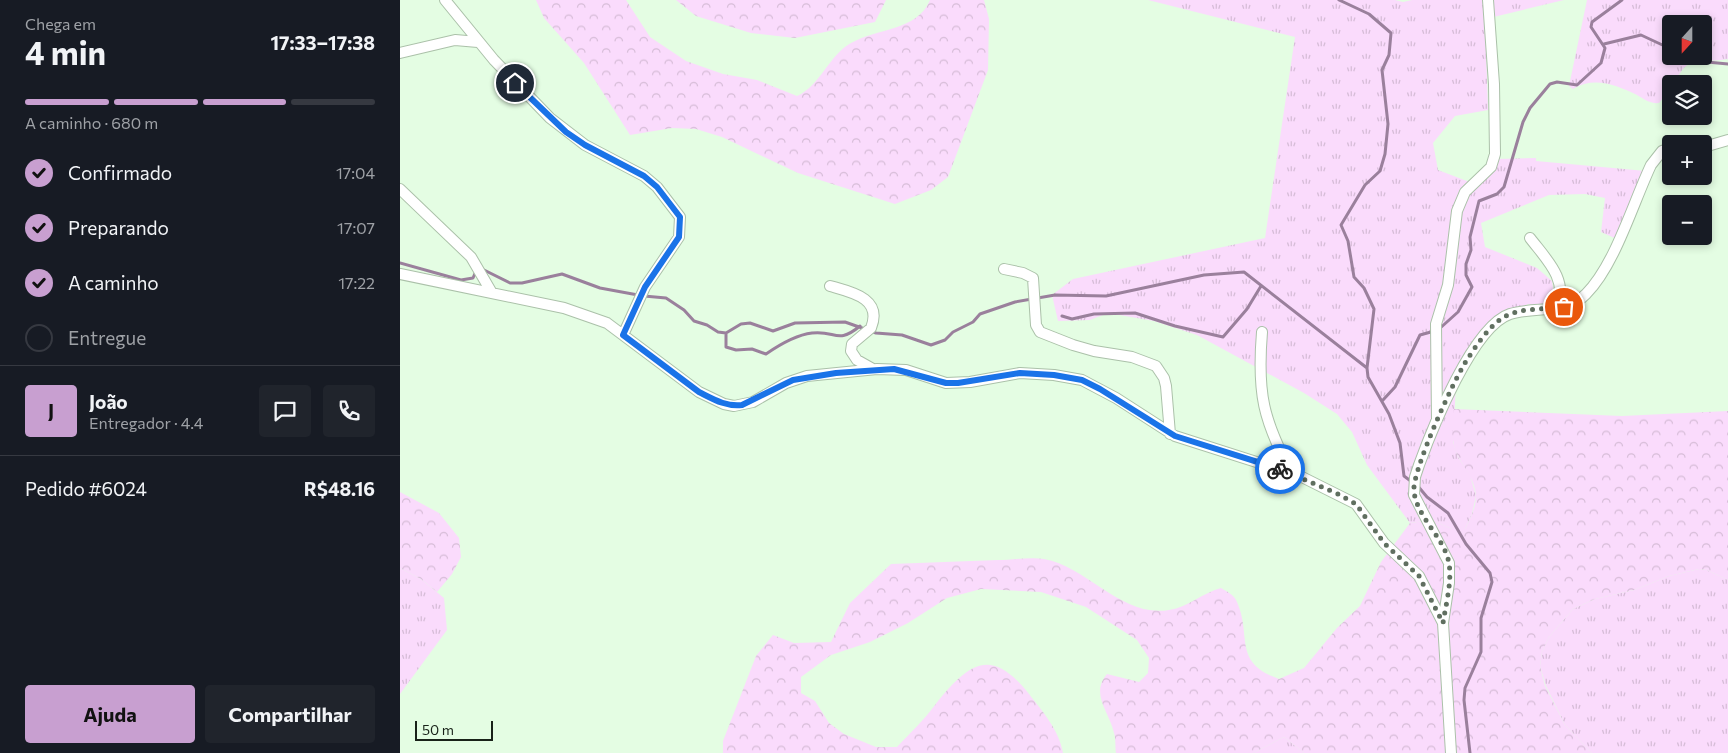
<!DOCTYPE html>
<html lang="pt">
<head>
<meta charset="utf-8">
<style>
  body { margin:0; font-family:Commissioner,sans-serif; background:#20242c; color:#f1f3f6; height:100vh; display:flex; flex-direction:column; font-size:19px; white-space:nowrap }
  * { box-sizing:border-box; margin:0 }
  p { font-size:16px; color:#9ea1a6 }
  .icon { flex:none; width:28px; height:28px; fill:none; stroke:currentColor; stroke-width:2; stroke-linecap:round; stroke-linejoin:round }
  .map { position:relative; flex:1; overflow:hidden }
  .side { display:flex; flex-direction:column; background:#171b24; width:400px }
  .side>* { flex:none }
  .needle { width:32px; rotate:201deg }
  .fabs { position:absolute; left:1262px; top:15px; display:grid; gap:10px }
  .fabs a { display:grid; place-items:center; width:50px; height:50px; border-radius:5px; background:#171b24; box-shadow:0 2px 8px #0003; font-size:25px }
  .scale { position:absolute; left:15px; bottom:12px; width:78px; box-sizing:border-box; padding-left:5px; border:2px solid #192219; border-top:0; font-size:14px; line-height:18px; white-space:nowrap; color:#192219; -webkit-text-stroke:4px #e4fde3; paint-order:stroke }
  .pin { position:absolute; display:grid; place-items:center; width:42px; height:42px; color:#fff; margin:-21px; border:2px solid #fff; border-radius:50%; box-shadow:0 1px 5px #0007 }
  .courier { position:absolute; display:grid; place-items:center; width:50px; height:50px; margin:-25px; border:4px solid #1a73e8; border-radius:50%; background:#fff; color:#222; box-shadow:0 1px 6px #0007 }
  .headline em { font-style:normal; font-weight:700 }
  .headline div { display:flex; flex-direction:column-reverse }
  .headline { display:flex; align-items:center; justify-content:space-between; height:85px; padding:0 25px }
  h1 { font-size:32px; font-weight:700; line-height:38px }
  .bar { display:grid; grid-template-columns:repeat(4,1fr); gap:8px 5px; align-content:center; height:60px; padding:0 25px }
  .bar i { height:6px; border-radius:4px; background:#363941 }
  .bar .on { background:#c89fd0 }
  .bar p { grid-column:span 4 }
  .line { display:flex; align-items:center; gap:12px; padding:0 25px; border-top:1px solid #363941 }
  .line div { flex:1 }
  .round { display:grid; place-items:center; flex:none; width:52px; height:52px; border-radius:5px; background:#20242c }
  ol { padding:0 25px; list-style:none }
  li { display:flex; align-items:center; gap:15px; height:55px }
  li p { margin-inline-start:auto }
  li .icon { padding:5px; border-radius:50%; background:#c89fd0; color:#111; stroke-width:4 }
  li:last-child { color:#9ea1a6 }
  li i { width:28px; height:28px; border:2px solid #363941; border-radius:50% }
  .primary-button { display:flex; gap:10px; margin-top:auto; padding:10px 25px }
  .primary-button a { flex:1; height:58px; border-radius:5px; background:#c89fd0; color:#111; font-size:20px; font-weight:700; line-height:58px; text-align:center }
  .primary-button a+a { background:#20242c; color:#f1f3f6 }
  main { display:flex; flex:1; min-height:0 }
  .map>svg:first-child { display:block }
  .grass { fill:url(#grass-tufts); fill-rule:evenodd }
  .forest { fill:url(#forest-crowns) }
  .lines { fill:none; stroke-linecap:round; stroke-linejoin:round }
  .stream { stroke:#9a809c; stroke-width:3 }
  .minor-casing { stroke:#abc1a9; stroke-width:12 }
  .minor { stroke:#fff; stroke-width:10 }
  .done { stroke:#606f60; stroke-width:5; stroke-dasharray:0 9 }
  .route { stroke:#1a73e8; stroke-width:6 }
</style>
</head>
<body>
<main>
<section class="side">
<div class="headline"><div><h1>4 min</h1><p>Chega em</p></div><em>17:33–17:38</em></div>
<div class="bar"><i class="on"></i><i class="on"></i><i class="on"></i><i></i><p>A caminho · 680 m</p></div>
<ol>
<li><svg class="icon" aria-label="check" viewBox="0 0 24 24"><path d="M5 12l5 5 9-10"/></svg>Confirmado<p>17:04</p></li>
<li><svg class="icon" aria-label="check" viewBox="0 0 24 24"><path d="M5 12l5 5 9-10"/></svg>Preparando<p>17:07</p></li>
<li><svg class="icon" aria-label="check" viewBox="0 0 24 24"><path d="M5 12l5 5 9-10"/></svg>A caminho<p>17:22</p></li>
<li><i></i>Entregue</li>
</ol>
<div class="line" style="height:90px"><b class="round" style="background:#c89fd0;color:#111">J</b><div><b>João</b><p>Entregador · 4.4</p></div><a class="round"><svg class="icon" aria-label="chat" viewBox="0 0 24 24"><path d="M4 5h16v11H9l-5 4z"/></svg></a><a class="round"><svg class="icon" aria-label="phone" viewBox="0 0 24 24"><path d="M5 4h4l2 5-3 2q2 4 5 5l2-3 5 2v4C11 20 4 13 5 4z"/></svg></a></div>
<div class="line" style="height:65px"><div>Pedido #6024</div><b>R$48.16</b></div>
<div class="primary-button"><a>Ajuda</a><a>Compartilhar</a></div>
</section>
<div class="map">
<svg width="1328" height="753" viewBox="0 0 1328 753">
  <defs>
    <pattern id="grass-tufts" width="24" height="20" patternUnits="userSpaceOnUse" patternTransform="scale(1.25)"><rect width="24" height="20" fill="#fadbfc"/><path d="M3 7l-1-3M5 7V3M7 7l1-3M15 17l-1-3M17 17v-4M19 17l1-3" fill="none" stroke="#d6bcd7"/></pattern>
    <pattern id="forest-crowns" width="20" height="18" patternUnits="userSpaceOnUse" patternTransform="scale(1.25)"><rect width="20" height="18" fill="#fadbfc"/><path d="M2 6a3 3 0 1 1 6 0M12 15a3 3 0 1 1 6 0" fill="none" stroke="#d6bcd7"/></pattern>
  </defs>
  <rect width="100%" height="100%" fill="#e4fde3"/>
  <path class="grass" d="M748 0H995L1003 2 1012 0H1164L1085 19 1088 110 1055 116 1033 143 1038 170 1072 183 1097 159 1136 158V161L1246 171 1219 240 1201 232 1205 198 1185 194 1149 195 1081 223 1085 247 1137 268 1152 281 1155 301 1151 310 1128 304 1103 318 1082 334 1056 383 1053 442 1058 457 1070 475 1076 496 1072 514 1065 529H1052L1032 520 1010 523 967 465 952 432 937 414 904 393 797 335 754 321 708 313 690 320 658 321 652 295 673 279 865 238 895 37Z
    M1187 0H1328V59C1299 64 1289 52 1274 84H1271V88L1259 103C1250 104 1244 99 1237 95 1216 85 1194 76 1173 89L1169 86ZM1271 24H1304V56H1271Z
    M0 568 21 579 44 598 47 630 0 694Z
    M1299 569 1307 570 1328 580V753H1192L1165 725 1146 686 1140 666 1142 652 1149 637 1173 609 1195 599 1234 590 1269 576Z
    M884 737 904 753H853Z"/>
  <path class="forest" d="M136 0H226L250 37 286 61 323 74 357 80 397 96C420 86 429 55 451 43 478 28 517 31 530 0H584L589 19 588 70 548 177 531 190 495 204 398 173 322 137 296 129 272 128 230 135 184 63 144 18Z
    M276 0H486L475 22 395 38 351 33 296 16Z
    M1054 409 1222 416 1328 411V580L1307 570 1299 569 1269 576 1234 590 1195 599 1173 609 1149 637 1142 652 1140 666 1145 686 1165 725 1192 753H904L884 737 853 753H716C715 747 716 739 714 733 709 711 690 694 707 674L739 682 748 673 749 658 737 640 686 607 641 592 581 589 547 598 508 623 470 642 431 655 401 677V693L415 701 429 723 444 734 476 747H497C510 733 524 720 535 705 568 664 590 645 629 694 643 712 659 730 663 753H323V741L356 656 373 635 394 643 431 642 450 603 491 564C527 563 562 561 598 560 613 560 630 557 644 559 688 567 722 618 769 610 789 607 802 593 821 588 826 591 834 595 836 600 853 635 831 662 879 679L904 668 937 628 960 606 981 562 1010 523 1032 520 1052 529H1065C1070 519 1076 508 1076 496 1075 481 1066 470 1059 458 1051 444 1051 424 1054 409Z
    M0 492 39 513 59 538 61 557 52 574 37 592 21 579 0 568Z"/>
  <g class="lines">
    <path class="stream" d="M939 0 969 14 991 33 989 55 982 70 988 124 985 154 980 171 965 185 941 225 948 241 954 277 964 288 974 309 967 368 968 377 989 414 1000 443 1004 476 1012 482
      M1204 44 1241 35 1271 49
      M1286 56 1307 62 1328 64
      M0 263 61 280 73 278 76 271
      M82 269 110 283H122L162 274 200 288 238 295
      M244 296 266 298 284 310 294 321 307 325 318 332 326 333 341 324 350 323 373 331 395 323 445 322 476 333 502 335 531 345 545 340 553 332 573 322 580 314 615 302 655 295 706 296 804 275 844 272 967 368
      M662 316 672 319 694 314 735 313 775 326 823 337 847 309 861 286
      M326 333V347L336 350 352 349 366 354C379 345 395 335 412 333 436 330 437 345 460 326
      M983 400 995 387 1020 335 1038 330 1058 312 1072 287 1066 275V264L1071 250 1070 237 1079 201 1097 194 1104 187 1123 122 1130 108 1150 84 1157 82 1177 85 1201 63 1205 48 1191 27 1192 22 1222 0
      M1017 485 1027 497 1048 513 1066 544 1090 573 1092 582 1081 618V652L1065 688 1064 700 1070 753"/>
    <g class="minor-casing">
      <path id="minor" d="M45 0 94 60 150 118 185 145 244 176 257 187 280 217 279 237 245 287 223 335
        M0 53 55 40 78 42
        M1304 147 1328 140
        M0 189 71 257 92 293
        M1130 238C1146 259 1169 280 1157 308
        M604 269 623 273 633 278 636 325 640 332 673 345 694 351 732 357 756 366 764 378 766 386 770 434
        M0 274 164 308 207 323 299 392 324 404 334 406 353 402 386 383 407 376 477 369 506 370 546 383 570 382 620 373 654 375 682 380 716 398 775 436 900 476 956 504 984 543 1019 576 1043 623
        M430 286C451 292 483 298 471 328L452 344 451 351 457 360 473 369
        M862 332C857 393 863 420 892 474
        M1037 420 1036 324 1048 285 1057 211 1065 192 1091 167 1095 154 1094 84 1088 0
        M1051 753 1043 623 1049 583V563L1014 495 1015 477 1019 465C1032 429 1073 326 1110 314 1135 306 1166 315 1186 294 1215 265 1233 203 1251 165L1262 151 1271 148"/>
    </g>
    <use href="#minor" class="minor"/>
  </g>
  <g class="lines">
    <path class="done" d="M880 469 938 494 956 504 984 543 1019 576 1043 623C1046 604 1052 582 1049 563 1044 537 1018 519 1014 492 1011 473 1053 382 1065 363 1075 347 1089 326 1104 317 1121 307 1145 310 1164 307"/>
    <path class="route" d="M115 83 166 132 185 145 244 176 257 187 280 217 279 237 245 287 223 335 299 392C313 399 326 407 342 405L393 380 436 373 494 369 546 383H558L620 373 654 375 682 380 700 389 775 436 880 469"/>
  </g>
</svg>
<div class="fabs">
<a><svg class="needle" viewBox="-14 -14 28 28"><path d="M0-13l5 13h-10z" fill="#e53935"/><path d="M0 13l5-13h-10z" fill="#9ea1a6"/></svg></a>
<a><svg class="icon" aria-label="layers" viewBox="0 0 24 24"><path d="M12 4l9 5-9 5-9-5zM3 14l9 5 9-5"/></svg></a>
<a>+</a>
<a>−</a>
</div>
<div class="scale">50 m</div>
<div class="pin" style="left:1164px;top:307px;background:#ea580c"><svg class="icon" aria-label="bag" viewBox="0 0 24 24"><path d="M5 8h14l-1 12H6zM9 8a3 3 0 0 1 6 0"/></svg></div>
<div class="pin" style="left:115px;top:83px;background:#1f2937"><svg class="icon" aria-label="home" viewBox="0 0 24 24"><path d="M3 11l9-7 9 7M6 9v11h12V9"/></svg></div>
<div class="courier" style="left:880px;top:469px"><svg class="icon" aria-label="bike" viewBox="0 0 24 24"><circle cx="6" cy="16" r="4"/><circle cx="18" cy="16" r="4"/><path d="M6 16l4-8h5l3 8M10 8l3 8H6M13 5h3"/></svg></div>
</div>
</main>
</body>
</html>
